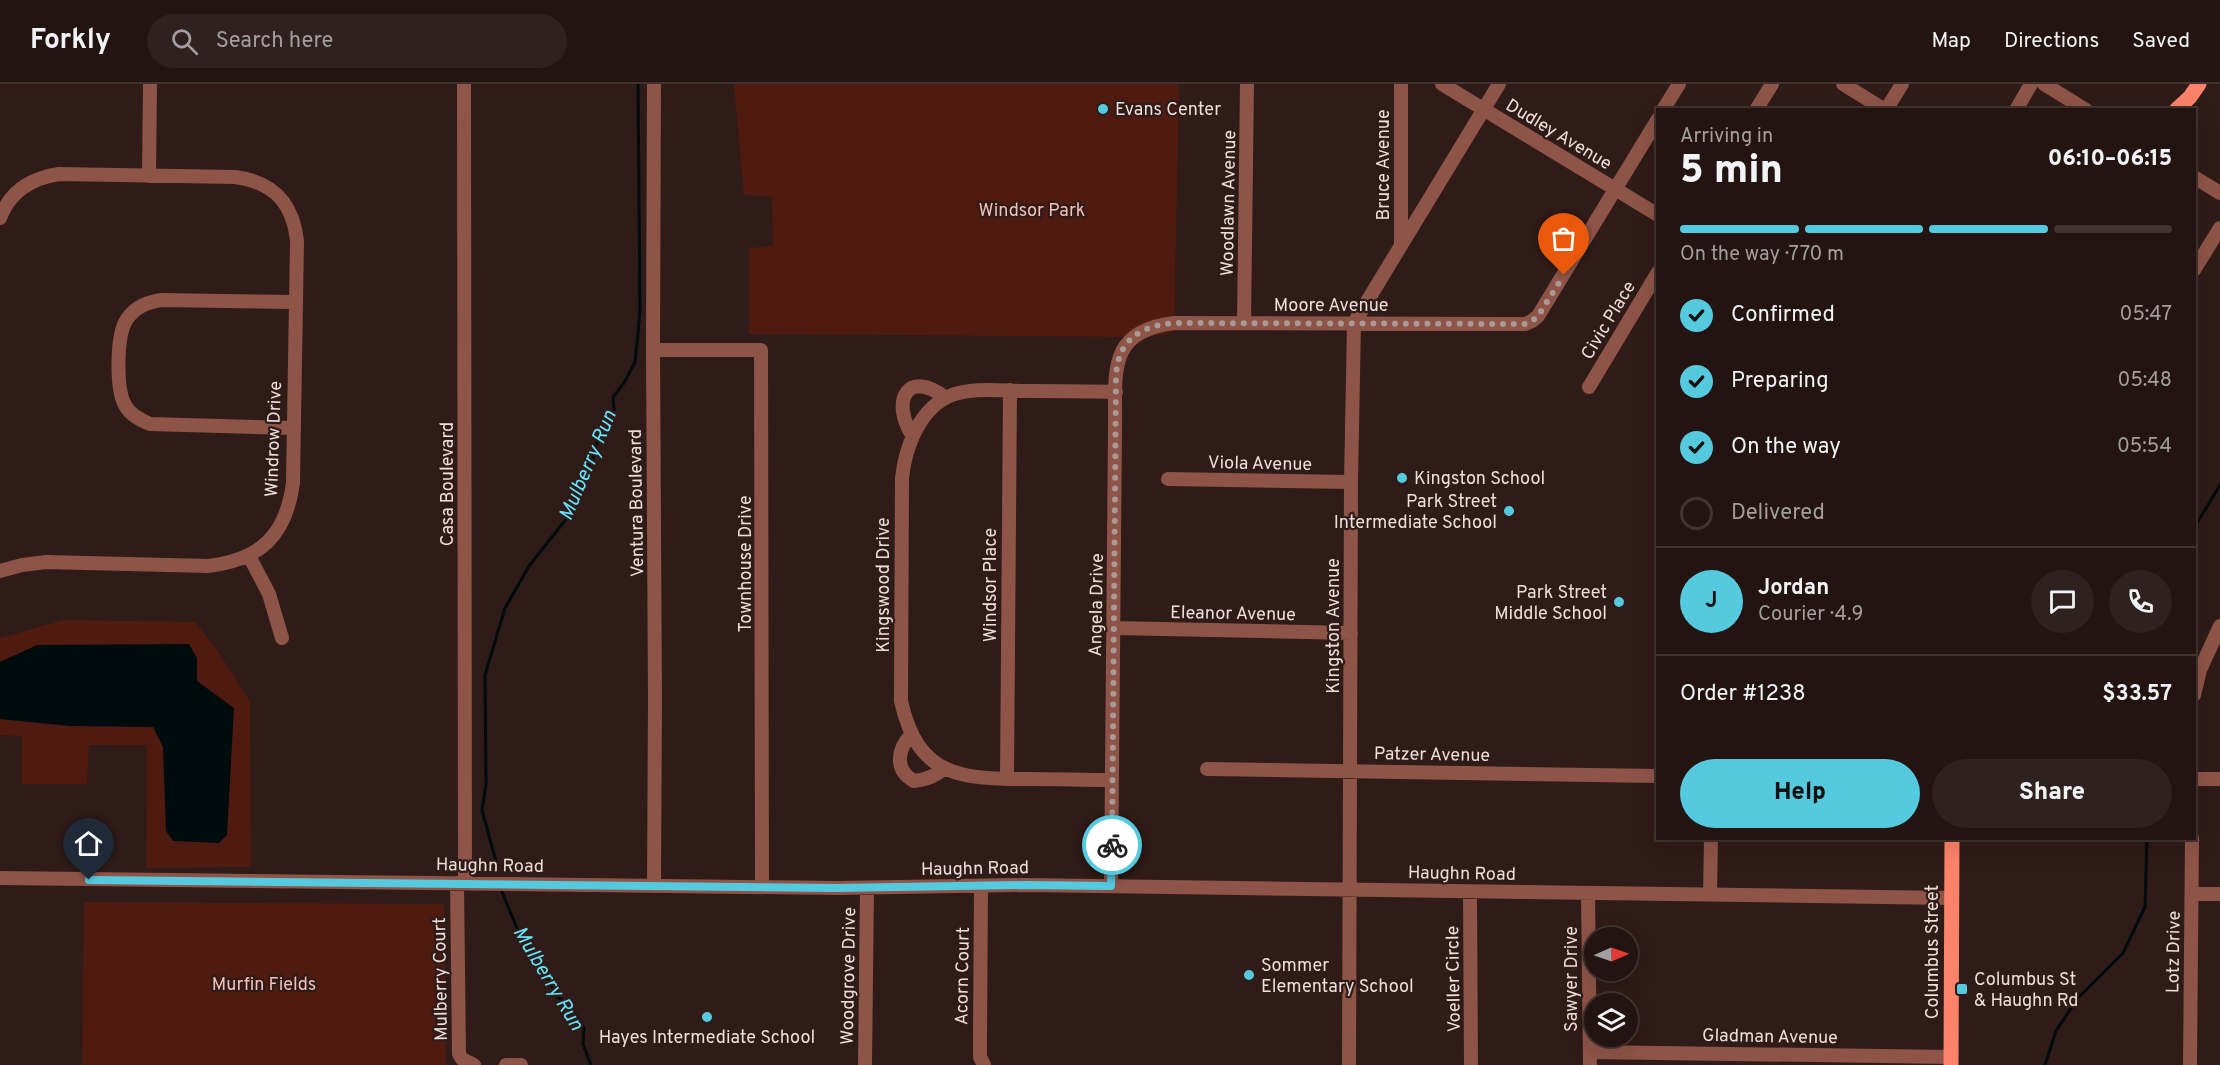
<!DOCTYPE html>
<html lang="en">
<head>
<meta charset="utf-8">
<style>
  body { margin:0; font-family:Overpass,sans-serif; background:#2f211f; color:#f1f3f6; height:100vh; display:flex; flex-direction:column; font-size:22px; white-space:nowrap }
  * { box-sizing:border-box; margin:0 }
  p { font-size:20px; color:#a39e9f }
  .icon { flex:none; width:33px; height:33px; fill:none; stroke:currentColor; stroke-width:2; stroke-linecap:round; stroke-linejoin:round }
  .map { position:relative; flex:1; overflow:hidden }
  .side { position:absolute; left:1656px; top:24px; width:540px; height:732px; display:flex; flex-direction:column; background:#231411; border-radius:0px; box-shadow:0 6px 24px #0002,0 0 0 2px #403331 }
  .side>* { flex:none }
  .needle { width:39px; rotate:88deg }
  .fabs { position:absolute; left:1584px; top:843px; display:grid; gap:12px }
  .fabs a { display:grid; place-items:center; width:54px; height:54px; border-radius:50%; background:#231411; box-shadow:0 6px 24px #0002,0 0 0 2px #403331; font-size:30px }
  .pin { position:absolute; display:grid; place-items:center; width:51px; height:51px; color:#fff; margin:-62px -26px; border-radius:50% 50% 50% 0; rotate:-45deg; box-shadow:0 0 6px #0007 }
  .pin .icon { rotate:45deg }
  .courier { position:absolute; display:grid; place-items:center; width:60px; height:60px; margin:-30px; border:4px solid #55cadf; border-radius:50%; background:#fff; color:#222; box-shadow:0 2px 8px #0007 }
  .head em { font-style:normal; font-weight:800 }
  .head div { display:flex; flex-direction:column-reverse }
  .head { display:flex; align-items:center; justify-content:space-between; height:102px; padding:0 24px }
  h1 { font-size:39px; font-weight:800; line-height:45px }
  .bar { display:grid; grid-template-columns:repeat(4,1fr); gap:9px 6px; align-content:center; height:72px; padding:0 24px }
  .bar i { height:8px; border-radius:4px; background:#403331 }
  .bar .active { background:#55cadf }
  .bar p { grid-column:span 4 }
  .line { display:flex; align-items:center; gap:15px; padding:0 24px; border-top:2px solid #403331 }
  .line div { flex:1 }
  .round { display:grid; place-items:center; flex:none; width:63px; height:63px; border-radius:32px; background:#2f211f }
  ol { padding:0 24px; list-style:none }
  li { display:flex; align-items:center; gap:18px; height:66px }
  li p { margin-inline-start:auto }
  li .icon { padding:6px; border-radius:50%; background:#55cadf; color:#111; stroke-width:4 }
  li:last-child { color:#a39e9f }
  li i { width:33px; height:33px; border:3px solid #403331; border-radius:50% }
  .button { display:flex; gap:12px; margin-top:auto; padding:12px 24px }
  .button a { flex:1; height:69px; border-radius:36px; background:#55cadf; color:#111; font-size:24px; font-weight:800; line-height:69px; text-align:center }
  .button a+a { background:#2f211f; color:#f1f3f6 }
  header { display:flex; align-items:center; gap:36px; box-sizing:border-box; height:84px; padding:0 30px; background:#231411; border-bottom:2px solid #403331 }
  header strong { font-size:28px }
  nav { display:flex; gap:33px; margin-inline-start:auto; font-size:21px }
  .search { width:420px; height:54px; background:#2f211f; display:flex; align-items:center; gap:15px; box-sizing:border-box; padding:0 21px; border-radius:33px; color:#a39e9f; font-size:22px }
  .map>svg:first-child { display:block }
  .green { fill:#4f1b10 }
  .water { fill:#000b0e }
  .lines { fill:none; stroke-linecap:round; stroke-linejoin:round }
  .stream { stroke:#000b0e; stroke-width:3 }
  .minor { stroke:#8e5447; stroke-width:14 }
  .major { stroke:#fc8369; stroke-width:15 }
  .done { stroke:#aa9a96; stroke-width:6; stroke-dasharray:0 10.8 }
  .route { stroke:#55cadf; stroke-width:8 }
  .poi-dot { fill:#55cadf; stroke:#2f1b17; stroke-width:2 }
  .labels { text-anchor:middle; stroke-width:4.5; stroke-linejoin:round; paint-order:stroke }
  .poi-label { font-size:18px; fill:#ecdedb; stroke:#2f1b17; text-anchor:start }
  .street-label { font-size:18px; fill:#ecdedb; stroke:#2f1b17 }
  .park-label { font-size:18px; fill:#f3c1b6; stroke:#2f1b17 }
  .water-label { font-size:20px; font-style:italic; fill:#62e7ff; stroke:#2f1b17 }
</style>
</head>
<body>
<header>
<strong>Forkly</strong>
<div class="search"><svg class="icon" aria-label="search" viewBox="0 0 24 24"><circle cx="10" cy="10" r="6"/><path d="M15 15l6 6"/></svg>Search here</div>
<nav><a>Map</a><a>Directions</a><a>Saved</a></nav>
</header>
<div class="map">
<svg width="2220" height="981" viewBox="0 0 2220 981">
  <rect width="100%" height="100%" fill="#2f1b17"/>
  <path class="green" d="M734 0H1179L1174 248 1148 253 749 250V164L773 162 772 113 744 111Z
    M64 536 195 538 215 563 250 617 251 783 146 784 147 661H89L87 700H22V652L0 651V554Z
    M84 818 444 820 446 981H82Z"/>
  <path class="water" d="M189 560 197 574V597L234 624 227 751 219 759 173 757 166 747 163 663 153 643 70 642 0 635V578L37 561Z"/>
  <g class="lines">
    <path class="stream" d="M2194 444 2220 401
      M497 781 482 726 486 700 485 591 505 524 529 482 567 434 577 410 579 397 593 376 594 365 614 326 613 313 624 299 635 278 638 250 640 224 638 0
      M502 808 519 849 544 886 557 913 569 920 584 944 583 960 591 981
      M2045 981 2056 947 2078 914 2123 869 2145 823 2147 754"/>
    <path class="minor" d="M464 0 465 799
      M1442 0 1658 131
      M1843 0 1885 26
      M2044 0 2086 26
      M1663 26 1679 0
      M1756 26 1772 0
      M1886 26 1902 0
      M2016 26 2031 0
      M149 92 150 0
      M2194 93 2220 109
      M0 134C10 107 32 94 59 90L235 93C274 98 293 119 297 157L293 399C286 452 260 476 208 482L46 478 22 481 0 487
      M1401 160V0
      M2194 186 2220 144
      M1244 239 1247 0
      M653 266H761L762 803
      M1589 303 1658 188
      M293 344 150 340C140 336 130 331 125 321 116 305 116 251 127 235 136 222 148 218 162 216L295 218
      M912 351C890 315 909 285 946 314
      M1168 395 1351 398
      M249 472 269 510 282 554
      M1114 544 1351 549
      M2194 611 2200 586 2220 542
      M912 650C897 665 894 686 914 697 925 696 936 692 944 684
      M1207 685 1658 692
      M1007 695 1010 306
      M2194 695H2220
      M1112 696C1084 696 1057 695 1029 695 962 695 918 694 901 617L902 394C905 365 918 328 947 313 971 302 1003 307 1029 307 1058 307 1087 307 1116 308
      M0 794 837 804 1025 801 1951 814
      M457 799 459 970 462 975 474 981
      M654 801 655 616 653 266 654 0
      M981 802 980 957V973L984 981
      M1111 802 1115 344C1116 290 1106 247 1174 239L1504 240H1525L1532 237 1538 232 1658 35
      M1470 808 1471 981
      M1588 809 1590 981
      M2192 810H2220
      M1710 811 1711 754
      M1590 968 1951 973
      M506 981H521
      M865 981 867 804
      M1349 981 1351 398 1354 239 1499 0
      M2190 981 2192 754"/>
    <path class="major" d="M2176 26 2190 13 2199 0
      M1951 981 1952 754"/>
  </g>
  <g class="lines">
    <path class="done" d="M1112 761 1116 292C1118 256 1140 242 1174 239L1525 240 1532 237 1538 232 1564 191"/>
    <path class="route" d="M89 796 837 804 1025 801 1111 802 1112 761"/>
  </g>
  <g class="poi-dot">
    <circle cx="1103" cy="25" r="6"/>
    <circle cx="1402" cy="394" r="6"/>
    <circle cx="1509" cy="427" r="6"/>
    <circle cx="1619" cy="518" r="6"/>
    <circle cx="1249" cy="891" r="6"/>
    <rect x="1956" y="899" width="12" height="12" rx="3"/>
    <circle cx="707" cy="933" r="6"/>
  </g>
  <g class="labels">
    <g class="poi-label">
      <text x="1115" y="31">Evans Center</text>
      <text x="1414" y="400">Kingston School</text>
      <text x="1497" y="423" text-anchor="end">Park Street<tspan x="1497" dy="21">Intermediate School</tspan></text>
      <text x="1607" y="514" text-anchor="end">Park Street<tspan x="1607" dy="21">Middle School</tspan></text>
      <text x="1261" y="887">Sommer<tspan x="1261" dy="21">Elementary School</tspan></text>
      <text x="1974" y="901">Columbus St<tspan x="1974" dy="21">&amp; Haughn Rd</tspan></text>
      <text x="707" y="959" text-anchor="middle">Hayes Intermediate School</text>
    </g>
    <g class="street-label">
      <text transform="translate(1559 50) rotate(31)" y="6">Dudley Avenue</text>
      <text transform="translate(1383 81) rotate(-90)" y="6">Bruce Avenue</text>
      <text transform="translate(1228 119) rotate(-89)" y="6">Woodlawn Avenue</text>
      <text x="1331" y="227">Moore Avenue</text>
      <text transform="translate(1608 236) rotate(-59)" y="6">Civic Place</text>
      <text transform="translate(273 355) rotate(-88)" y="6">Windrow Drive</text>
      <text transform="translate(1260 379) rotate(1)" y="6">Viola Avenue</text>
      <text transform="translate(447 400) rotate(-90)" y="6">Casa Boulevard</text>
      <text transform="translate(636 419) rotate(-91)" y="6">Ventura Boulevard</text>
      <text transform="translate(745 480) rotate(-90)" y="6">Townhouse Drive</text>
      <text transform="translate(883 501) rotate(-90)" y="6">Kingswood Drive</text>
      <text transform="translate(990 501) rotate(-90)" y="6">Windsor Place</text>
      <text transform="translate(1096 521) rotate(-89)" y="6">Angela Drive</text>
      <text transform="translate(1233 529) rotate(1)" y="6">Eleanor Avenue</text>
      <text transform="translate(1333 542) rotate(-90)" y="6">Kingston Avenue</text>
      <text transform="translate(1432 670) rotate(1)" y="6">Patzer Avenue</text>
      <text transform="translate(490 781) rotate(1)" y="6">Haughn Road</text>
      <text transform="translate(975 784) rotate(-1)" y="6">Haughn Road</text>
      <text transform="translate(1462 789) rotate(1)" y="6">Haughn Road</text>
      <text transform="translate(1932 868) rotate(-90)" y="6">Columbus Street</text>
      <text transform="translate(2173 868) rotate(-89)" y="6">Lotz Drive</text>
      <text transform="translate(848 892) rotate(-89)" y="6">Woodgrove Drive</text>
      <text transform="translate(962 892) rotate(-89)" y="6">Acorn Court</text>
      <text transform="translate(440 895) rotate(-91)" y="6">Mulberry Court</text>
      <text transform="translate(1453 895) rotate(-91)" y="6">Voeller Circle</text>
      <text transform="translate(1571 895) rotate(-90)" y="6">Sawyer Drive</text>
      <text transform="translate(1770 952) rotate(1)" y="6">Gladman Avenue</text>
    </g>
    <g class="park-label">
      <text x="1032" y="132">Windsor Park</text>
      <text x="264" y="906">Murfin Fields</text>
    </g>
    <g class="water-label">
      <text transform="translate(587 381) rotate(-67)" y="7">Mulberry Run</text>
      <text transform="translate(549 894) rotate(59)" y="7">Mulberry Run</text>
    </g>
  </g>
</svg>
<div class="fabs">
<a><svg class="needle" viewBox="-14 -14 28 28"><path d="M0-13l5 13h-10z" fill="#e53935"/><path d="M0 13l5-13h-10z" fill="#a39e9f"/></svg></a>
<a><svg class="icon" aria-label="layers" viewBox="0 0 24 24"><path d="M12 4l9 5-9 5-9-5zM3 14l9 5 9-5"/></svg></a>
</div>
<div class="pin" style="left:1564px;top:191px;background:#ea580c"><svg class="icon" aria-label="bag" viewBox="0 0 24 24"><path d="M5 8h14l-1 12H6zM9 8a3 3 0 0 1 6 0"/></svg></div>
<div class="pin" style="left:89px;top:796px;background:#1f2937"><svg class="icon" aria-label="home" viewBox="0 0 24 24"><path d="M3 11l9-7 9 7M6 9v11h12V9"/></svg></div>
<div class="courier" style="left:1112px;top:761px"><svg class="icon" aria-label="bike" viewBox="0 0 24 24"><circle cx="6" cy="16" r="4"/><circle cx="18" cy="16" r="4"/><path d="M6 16l4-8h5l3 8M10 8l3 8H6M13 5h3"/></svg></div>
<section class="side">
<div class="head"><div><h1>5 min</h1><p>Arriving in</p></div><em>06:10–06:15</em></div>
<div class="bar"><i class="active"></i><i class="active"></i><i class="active"></i><i></i><p>On the way · 770 m</p></div>
<ol>
<li><svg class="icon" aria-label="check" viewBox="0 0 24 24"><path d="M5 12l5 5 9-10"/></svg>Confirmed<p>05:47</p></li>
<li><svg class="icon" aria-label="check" viewBox="0 0 24 24"><path d="M5 12l5 5 9-10"/></svg>Preparing<p>05:48</p></li>
<li><svg class="icon" aria-label="check" viewBox="0 0 24 24"><path d="M5 12l5 5 9-10"/></svg>On the way<p>05:54</p></li>
<li><i></i>Delivered</li>
</ol>
<div class="line" style="height:108px"><b class="round" style="background:#55cadf;color:#111">J</b><div><b>Jordan</b><p>Courier · 4.9</p></div><a class="round"><svg class="icon" aria-label="chat" viewBox="0 0 24 24"><path d="M4 5h16v11H9l-5 4z"/></svg></a><a class="round"><svg class="icon" aria-label="phone" viewBox="0 0 24 24"><path d="M5 4h4l2 5-3 2q2 4 5 5l2-3 5 2v4C11 20 4 13 5 4z"/></svg></a></div>
<div class="line" style="height:78px"><div>Order #1238</div><b>$33.57</b></div>
<div class="button"><a>Help</a><a>Share</a></div>
</section>
</div>
</body>
</html>
